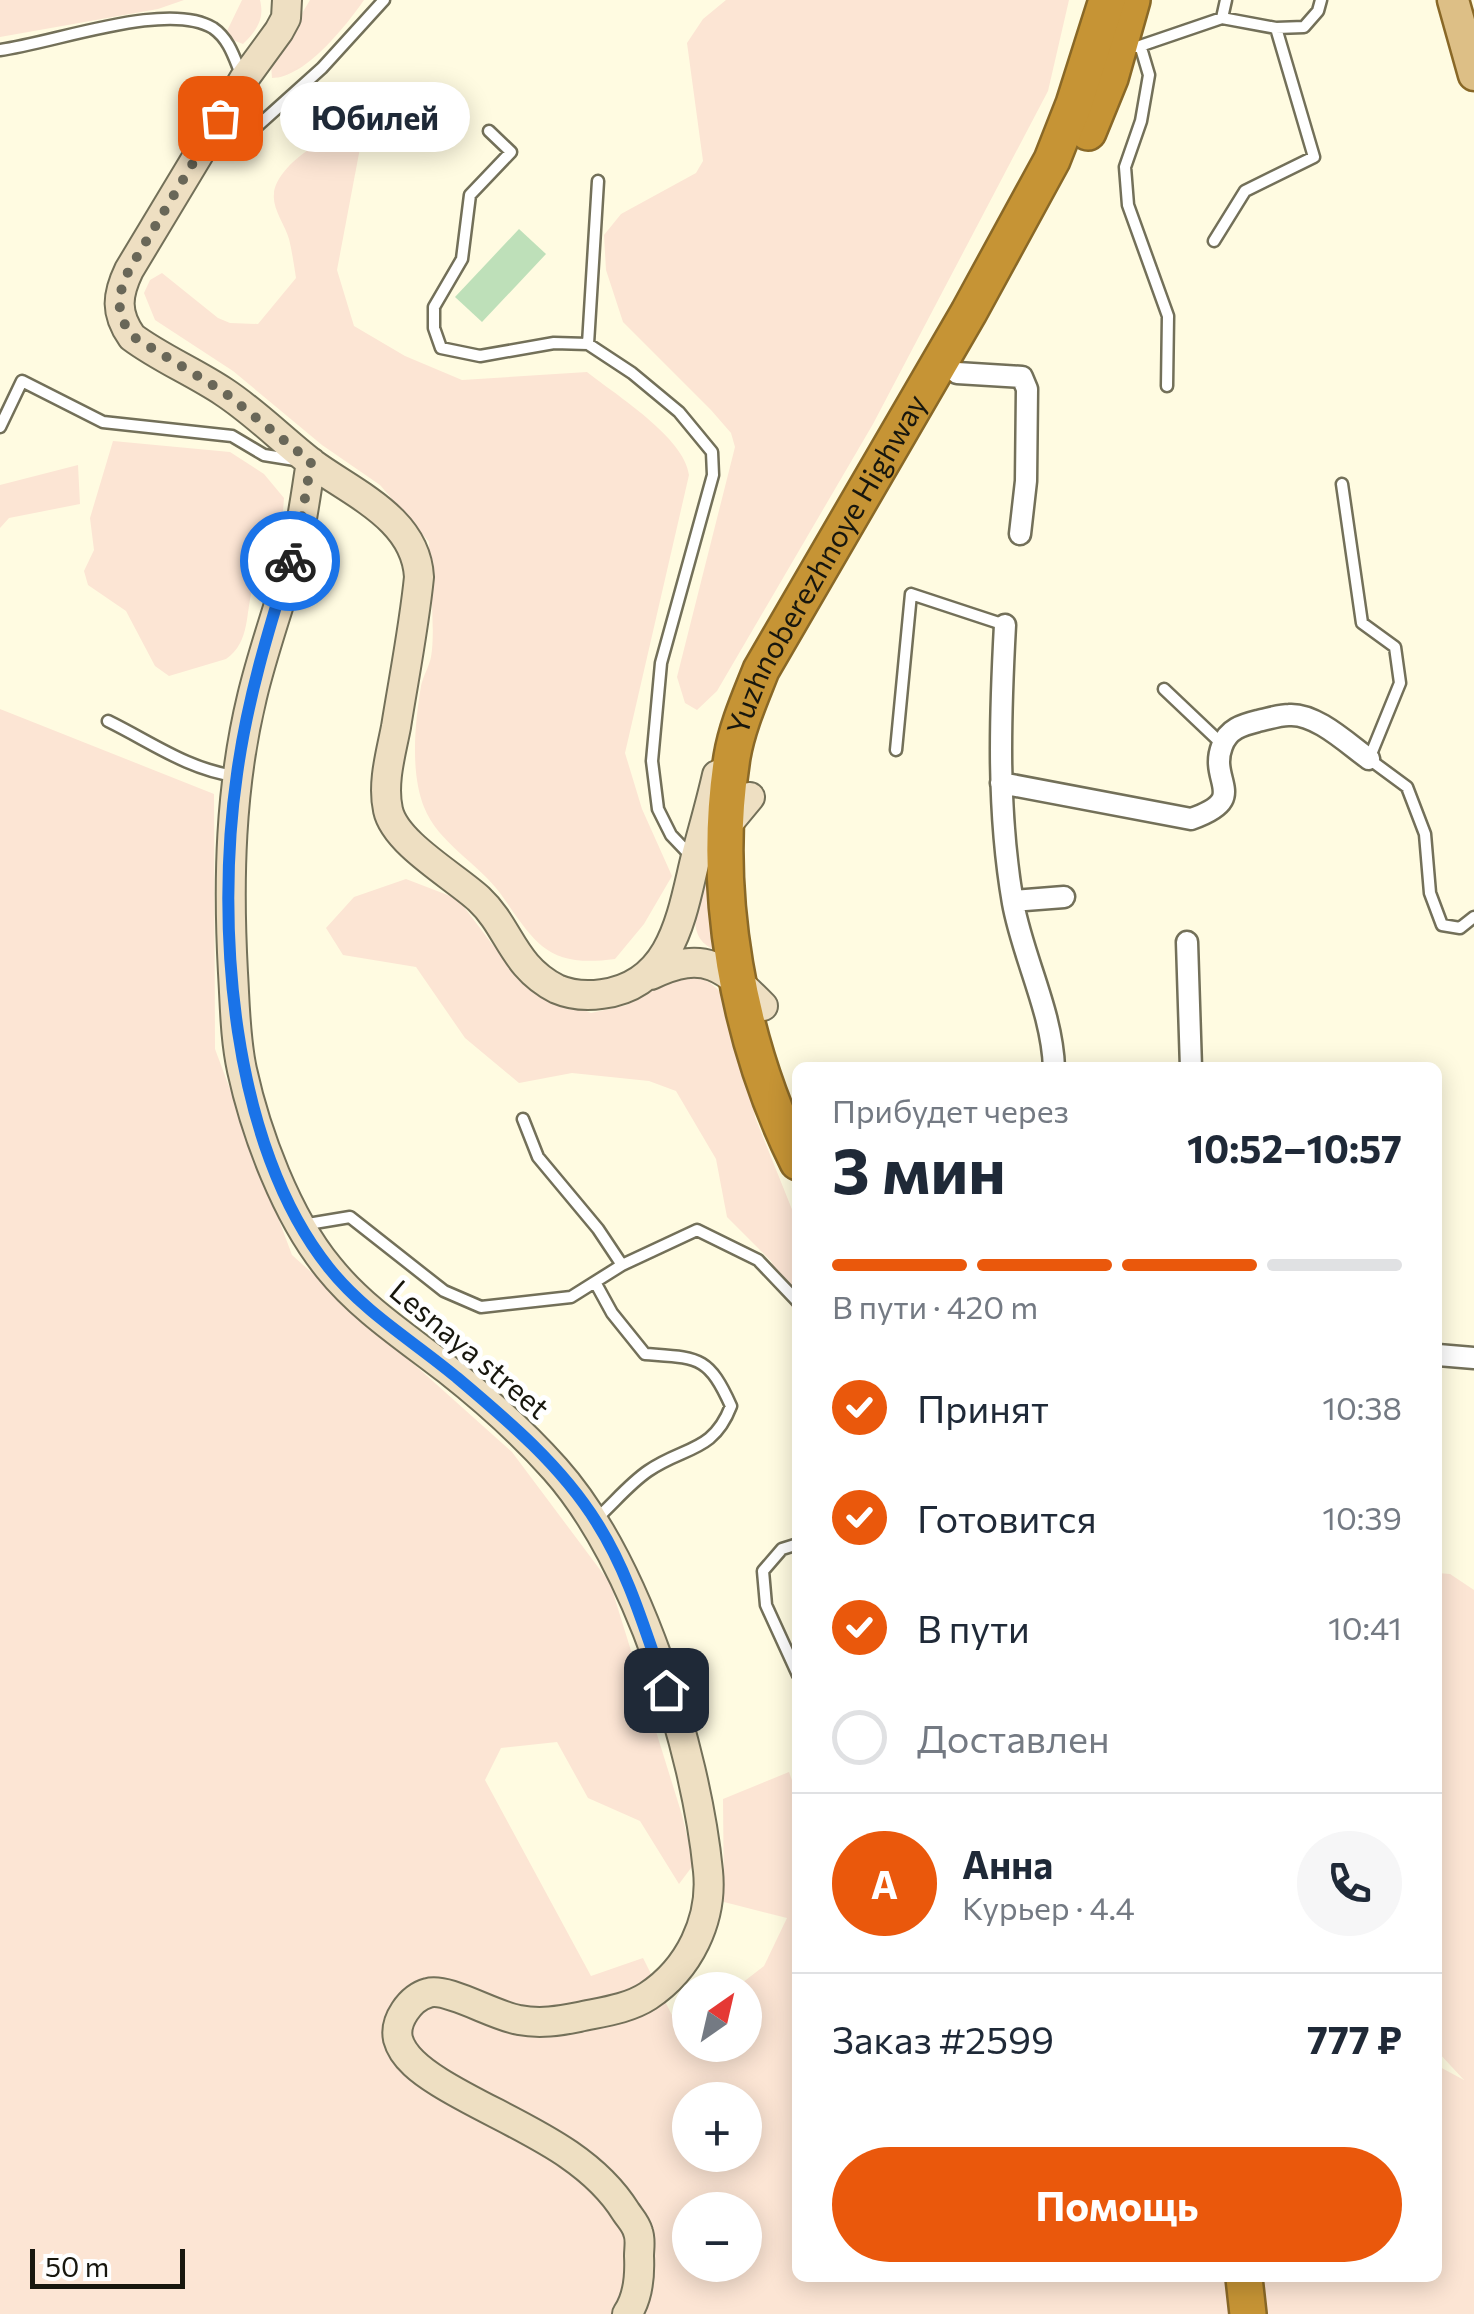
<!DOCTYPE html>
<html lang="ru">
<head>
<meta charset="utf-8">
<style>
  body { margin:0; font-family:Commissioner,sans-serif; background:#f6f6f7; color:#1f2937; height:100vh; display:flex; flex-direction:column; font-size:38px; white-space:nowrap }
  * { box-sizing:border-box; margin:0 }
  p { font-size:32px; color:#747a83 }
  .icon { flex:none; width:55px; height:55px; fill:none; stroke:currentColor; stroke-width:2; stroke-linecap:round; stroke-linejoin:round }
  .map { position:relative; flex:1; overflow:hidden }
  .side { position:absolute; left:792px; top:1062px; width:650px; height:1220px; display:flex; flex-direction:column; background:#fff; border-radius:15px; box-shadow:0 5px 25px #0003 }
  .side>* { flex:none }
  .needle { width:65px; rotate:34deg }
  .buttons { position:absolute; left:672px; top:1972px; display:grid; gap:20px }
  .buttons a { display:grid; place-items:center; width:90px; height:90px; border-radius:50%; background:#fff; box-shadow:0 5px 25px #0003; font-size:50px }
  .scale { position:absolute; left:30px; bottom:25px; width:155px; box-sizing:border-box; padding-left:10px; border:5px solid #18170e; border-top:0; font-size:28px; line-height:35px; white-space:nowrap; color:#18170e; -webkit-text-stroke:8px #fff; paint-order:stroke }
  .pin { position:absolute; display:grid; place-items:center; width:85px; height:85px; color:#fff; margin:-42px; border-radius:20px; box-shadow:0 5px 15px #0006 }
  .courier { position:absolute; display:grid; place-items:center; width:100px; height:100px; margin:-50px; border:8px solid #1a73e8; border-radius:50%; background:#fff; color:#222; box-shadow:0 2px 12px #0007 }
  .bubble { position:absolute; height:70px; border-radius:35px; background:#fff; box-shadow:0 5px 25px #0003; font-size:32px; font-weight:700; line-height:70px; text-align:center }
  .headline em { font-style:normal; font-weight:700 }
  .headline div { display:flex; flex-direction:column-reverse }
  .headline { display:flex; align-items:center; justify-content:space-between; height:170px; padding:0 40px }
  h1 { font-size:65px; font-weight:700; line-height:75px }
  .bar { display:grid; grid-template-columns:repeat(4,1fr); gap:15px 10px; align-content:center; height:120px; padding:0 40px }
  .bar i { height:12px; border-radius:8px; background:#e0e1e3 }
  .bar .on { background:#ea580c }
  .bar p { grid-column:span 4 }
  .line { display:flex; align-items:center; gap:25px; padding:0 40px; border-top:2px solid #e0e1e3 }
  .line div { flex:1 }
  .round { display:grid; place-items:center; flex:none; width:105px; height:105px; border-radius:52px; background:#f6f6f7 }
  ol { padding:0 40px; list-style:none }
  li { display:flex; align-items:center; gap:30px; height:110px }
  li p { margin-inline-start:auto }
  li .icon { padding:10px; border-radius:50%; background:#ea580c; color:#fff; stroke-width:4 }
  li:last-child { color:#747a83 }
  li i { width:55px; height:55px; border:5px solid #e0e1e3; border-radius:50% }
  .primary-button { display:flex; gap:20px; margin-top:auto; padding:20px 40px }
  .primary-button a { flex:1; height:115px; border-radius:60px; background:#ea580c; color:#fff; font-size:40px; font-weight:700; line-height:115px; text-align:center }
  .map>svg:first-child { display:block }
  .green { fill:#fce5d4; fill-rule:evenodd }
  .water { fill:#bee0b9 }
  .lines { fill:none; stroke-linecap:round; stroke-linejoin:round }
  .lane-casing { stroke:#737059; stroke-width:15 }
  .street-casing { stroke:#737059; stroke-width:25 }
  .secondary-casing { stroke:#737059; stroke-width:32 }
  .primary-casing { stroke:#896827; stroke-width:35 }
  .highway-casing { stroke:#896827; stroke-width:40 }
  .lane { stroke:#fff; stroke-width:10 }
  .street { stroke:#fff; stroke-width:20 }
  .secondary { stroke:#eedfc2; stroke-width:28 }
  .primary { stroke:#ddbf86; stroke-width:30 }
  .highway { stroke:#c69435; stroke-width:35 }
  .done { stroke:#696758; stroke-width:10; stroke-dasharray:0 18 }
  .route { stroke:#1a73e8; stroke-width:12 }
  .labels { text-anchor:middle; stroke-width:10; stroke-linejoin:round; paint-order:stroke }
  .street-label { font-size:30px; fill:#18170e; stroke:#fff }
</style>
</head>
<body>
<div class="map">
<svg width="1474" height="2314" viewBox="0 0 1474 2314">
  <rect width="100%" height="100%" fill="#fffbe1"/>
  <path class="green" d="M0 0H184L158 9 0 37Z
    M242 0H260C265 20 256 31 243 44L230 39 226 33Z
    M310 0H364C346 26 305 78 272 78L271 65Z
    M726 0H1069L1048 91 873 424 717 691 697 710 685 703 677 677 735 447 731 433 711 410 623 322 606 270 604 235 621 214 696 173 703 161 687 43 703 19Z
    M357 129 368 137 360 148 337 270 354 326 405 356 462 380 587 372C616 395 685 438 689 475L625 753 642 809 672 876 644 924 615 959C547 968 536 944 500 893 478 863 438 843 424 807 410 772 415 722 421 686 423 676 429 667 431 657 436 630 429 572 429 542L380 485 322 445 233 371 155 320 144 293 150 280 162 273 218 318 230 323 258 324 296 278C294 265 292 251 289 239 285 225 272 208 274 194 276 165 330 131 357 129Z
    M113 441 230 452 264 474 284 498 283 511C273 536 262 561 253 587 245 612 251 642 226 659L169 676 155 666 126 611 88 585 84 571 94 550 90 518Z
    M78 465 80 504 9 518 0 528V485Z
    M0 709 214 794 215 1049 292 1255 512 1452 610 1583 682 1815 694 1864 679 1884 640 1821 588 1798 557 1742 501 1748 485 1780 591 1976 643 1958 680 2031 690 2024V2045H745V1990H733L764 1966 787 1918 724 1902 723 1799 789 1772 798 1797V2278H1438V2066L1464 2080 1438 2052V1573L1450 1574 1474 1590V2314H0ZM690 2100H745V2155H690ZM690 2210H745V2265H690Z
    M709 868 718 951C679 938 700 896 709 868Z
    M406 879 458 899 492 944 547 996 591 1013 627 1005 659 982 689 973 709 982 723 994 746 1058 755 1117 797 1222V1319L771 1261 727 1217 716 1159 676 1091 649 1081 572 1073 519 1083 465 1038 416 967 343 955 326 928 354 897Z"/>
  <path class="water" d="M519 229 546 254 482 322 455 297Z"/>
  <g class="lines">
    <g class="lane-casing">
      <path id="lane" d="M1222 18 1276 28 1304 27 1318 11 1321 0
        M1137 47 1222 18 1226 0
        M1141 48 1149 75 1141 121 1125 167 1128 205 1168 316 1167 386
        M0 50C54 43 168 0 213 28 229 39 234 57 241 74
        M489 131 511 152 470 195 462 259 434 307V328L441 348 480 356 554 343 588 344 632 373 679 412 712 452 713 475 661 663 652 761 658 809 671 835 691 856
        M212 142 238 138 253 130 322 68 384 0
        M1214 241 1245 191 1314 157 1276 28
        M588 344 598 181
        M0 427 22 381 103 422 232 436 264 455 295 460
        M1342 484 1362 623 1395 647 1400 683 1369 759 1407 787 1425 834 1430 893 1442 925 1460 928 1474 917
        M1164 689 1222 744
        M108 721C151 742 187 769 235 776
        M896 750 911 594 1005 625
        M302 1225 350 1217 444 1291 481 1307 571 1297 622 1265 598 1229 538 1157 523 1119
        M622 1265 697 1230 758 1260 798 1302
        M595 1282 612 1313 645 1354C698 1358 708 1355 731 1406 713 1453 684 1446 648 1471 629 1484 613 1504 596 1519
        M798 1544 782 1549 763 1571 766 1605 798 1675"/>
    </g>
    <g class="street-casing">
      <path id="street" d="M957 373 1022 377 1027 389 1026 481 1020 534
        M1005 625C1000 718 997 811 1013 903 1023 958 1052 1011 1054 1068
        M1001 783 1191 819C1251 798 1208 782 1222 746 1228 729 1242 725 1258 721 1268 719 1279 715 1289 715 1316 713 1348 744 1369 759
        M1013 901 1064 897
        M1187 942 1191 1068
        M1438 1355 1474 1358"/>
    </g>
    <g class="secondary-casing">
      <path id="secondary" d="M287 0 286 18 279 31 244 79 129 270C117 295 115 313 132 337 160 358 194 372 224 392 256 413 283 441 313 464 354 494 416 519 419 577 414 627 404 677 396 727 391 753 382 783 388 810 395 843 454 876 479 899 510 928 512 966 557 989 571 995 588 996 602 994 674 985 682 912 696 856 703 829 711 802 717 775
        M311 462C307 486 304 510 299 534 286 589 265 642 252 697 230 788 228 881 233 973 235 1005 235 1038 242 1070 256 1134 287 1217 329 1268 362 1309 407 1338 448 1370 486 1400 523 1433 555 1469 637 1561 696 1749 708 1871 713 1920 689 1969 648 1996 628 2009 602 2012 579 2017 559 2021 540 2024 519 2020 494 2016 447 1987 428 1993 410 1998 394 2021 398 2039 403 2058 423 2072 439 2082 501 2121 585 2146 626 2212 630 2218 636 2224 638 2232 641 2240 639 2248 639 2256 640 2276 638 2298 627 2314
        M721 832 750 797
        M651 975C705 949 724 967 763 1006"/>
    </g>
    <g class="primary-casing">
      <path id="primary" d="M1453 0 1474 75"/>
    </g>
    <g class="highway-casing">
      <g id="highway">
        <path d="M1088 132 1110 78 1132 0"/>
        <path id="s1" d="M798 1162C738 1041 711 891 732 757 737 727 750 698 761 670L969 312 1052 160 1074 104 1107 0"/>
        <path d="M1244 2278 1248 2314"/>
      </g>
    </g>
    <use href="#lane" class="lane"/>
    <use href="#street" class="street"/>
    <use href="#secondary" class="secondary"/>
    <use href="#primary" class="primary"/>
    <use href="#highway" class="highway"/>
  </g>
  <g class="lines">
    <path class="done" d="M220 118 129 270C117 295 115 313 132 336L224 392 311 462 299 534 290 561"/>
    <path class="route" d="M290 561C268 631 247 701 237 774 215 924 231 1146 329 1268 364 1312 413 1341 455 1376 506 1419 561 1465 597 1523 629 1573 646 1634 666 1690"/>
  </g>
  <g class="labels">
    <g class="street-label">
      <text dy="10" stroke="none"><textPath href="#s1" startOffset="632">Yuzhnoberezhnoye Highway</textPath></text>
      <text transform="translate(469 1350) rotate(40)" y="10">Lesnaya street</text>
    </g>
  </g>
</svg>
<div class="buttons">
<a><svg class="needle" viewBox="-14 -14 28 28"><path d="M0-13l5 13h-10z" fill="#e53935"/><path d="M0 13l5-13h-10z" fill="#747a83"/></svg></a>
<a>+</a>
<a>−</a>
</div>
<div class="scale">50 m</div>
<div class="pin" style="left:220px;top:118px;background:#ea580c"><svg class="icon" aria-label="bag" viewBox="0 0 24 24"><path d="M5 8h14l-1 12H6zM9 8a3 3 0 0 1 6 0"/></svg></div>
<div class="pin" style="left:666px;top:1690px;background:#1f2937"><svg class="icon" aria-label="home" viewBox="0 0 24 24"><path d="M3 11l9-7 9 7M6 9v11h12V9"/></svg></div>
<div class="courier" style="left:290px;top:561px"><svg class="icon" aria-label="bike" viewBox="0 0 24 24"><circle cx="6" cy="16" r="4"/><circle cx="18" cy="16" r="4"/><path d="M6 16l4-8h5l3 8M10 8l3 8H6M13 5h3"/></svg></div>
<div class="bubble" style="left:280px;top:82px;width:190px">Юбилей</div>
<section class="side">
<div class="headline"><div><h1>3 мин</h1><p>Прибудет через</p></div><em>10:52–10:57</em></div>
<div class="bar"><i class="on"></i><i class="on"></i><i class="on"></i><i></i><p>В пути · 420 m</p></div>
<ol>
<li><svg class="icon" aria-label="check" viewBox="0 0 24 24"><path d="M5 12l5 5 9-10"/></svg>Принят<p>10:38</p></li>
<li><svg class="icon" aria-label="check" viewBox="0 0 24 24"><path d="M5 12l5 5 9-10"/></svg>Готовится<p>10:39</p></li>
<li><svg class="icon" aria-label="check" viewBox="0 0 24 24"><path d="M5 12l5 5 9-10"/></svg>В пути<p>10:41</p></li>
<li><i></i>Доставлен</li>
</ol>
<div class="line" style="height:180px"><b class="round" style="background:#ea580c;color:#fff">А</b><div><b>Анна</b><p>Курьер · 4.4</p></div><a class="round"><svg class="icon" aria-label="phone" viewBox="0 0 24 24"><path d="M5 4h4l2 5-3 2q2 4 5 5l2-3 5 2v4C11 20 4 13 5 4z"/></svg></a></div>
<div class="line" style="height:130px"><div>Заказ #2599</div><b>777 ₽</b></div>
<div class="primary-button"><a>Помощь</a></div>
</section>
</div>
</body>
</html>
